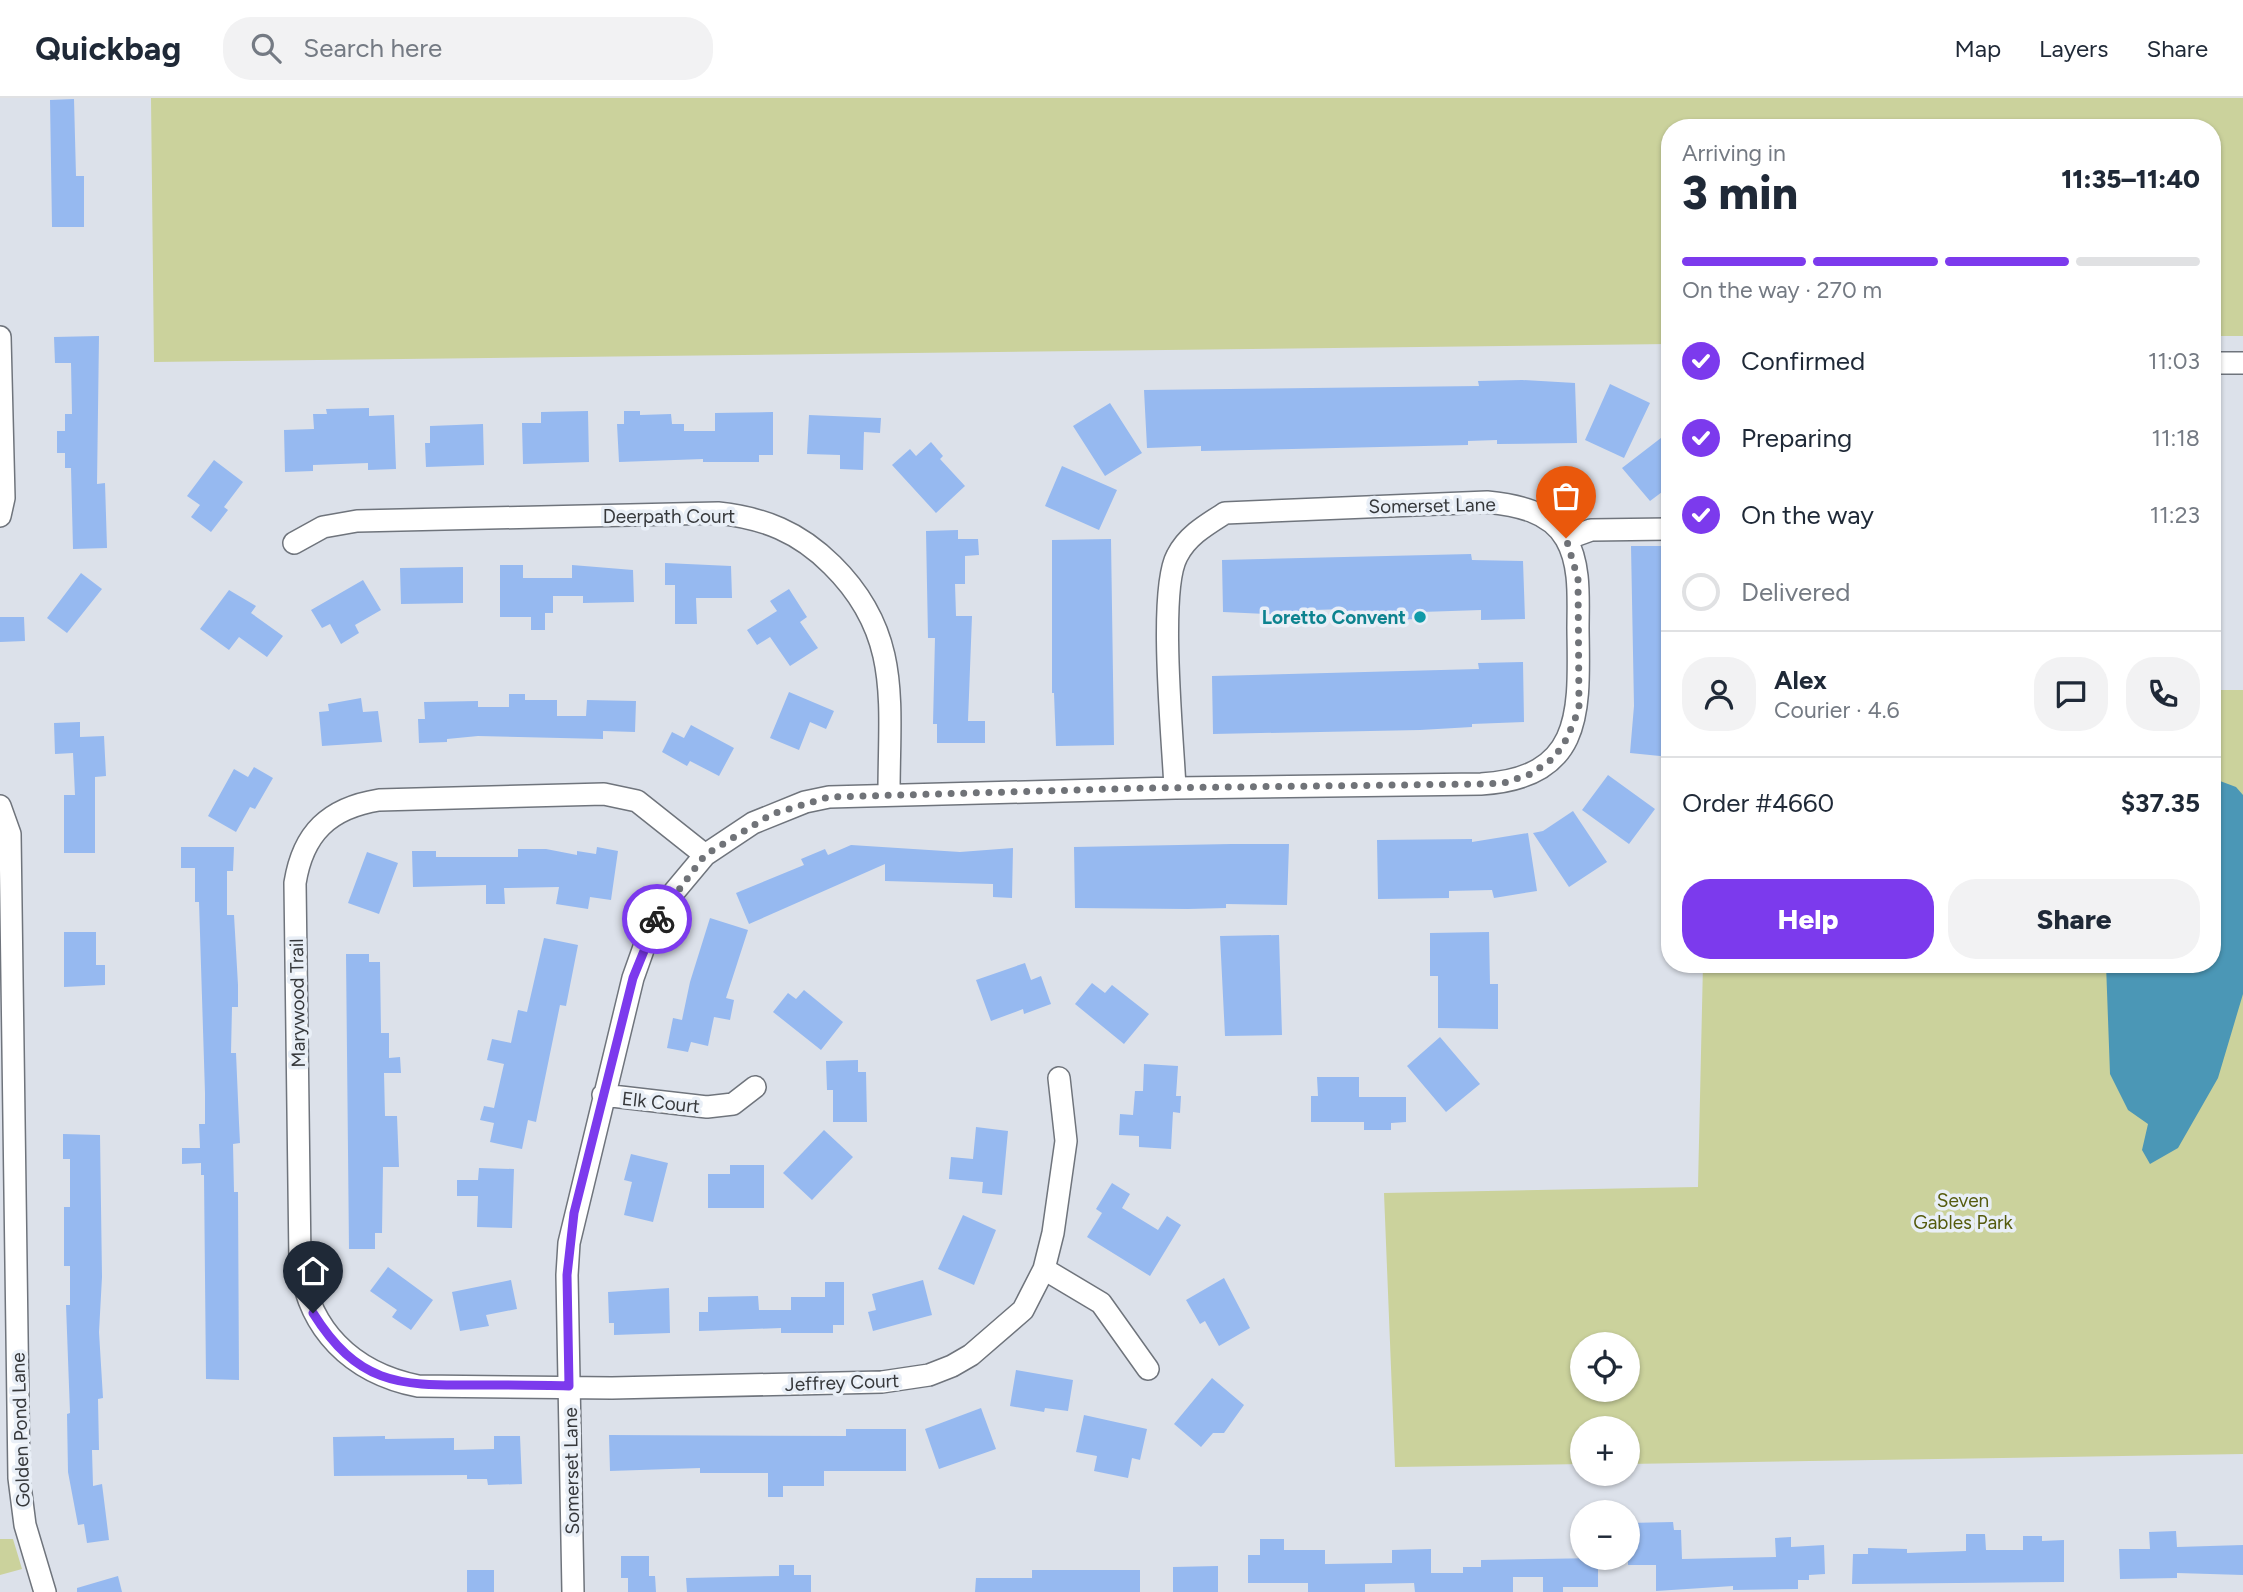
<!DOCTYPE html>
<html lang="en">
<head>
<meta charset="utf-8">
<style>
  body { margin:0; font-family:Figtree,sans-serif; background:#f2f2f3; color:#1f2937; height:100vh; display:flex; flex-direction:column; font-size:26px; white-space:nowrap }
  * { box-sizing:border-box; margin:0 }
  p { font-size:23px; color:#747a83 }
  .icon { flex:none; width:38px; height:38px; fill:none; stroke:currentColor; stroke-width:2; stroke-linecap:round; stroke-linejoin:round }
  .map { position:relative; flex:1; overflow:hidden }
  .details { position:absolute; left:1661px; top:21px; width:560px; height:854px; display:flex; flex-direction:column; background:#fff; border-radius:28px; box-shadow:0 2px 5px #0004 }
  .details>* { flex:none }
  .controls { position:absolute; left:1570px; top:1234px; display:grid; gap:14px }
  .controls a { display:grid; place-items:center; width:70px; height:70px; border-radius:50%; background:#fff; box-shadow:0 2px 5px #0004; font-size:35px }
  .pin { position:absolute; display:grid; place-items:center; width:60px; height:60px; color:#fff; margin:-72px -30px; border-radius:50% 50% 50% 0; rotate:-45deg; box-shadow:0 0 7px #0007 }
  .pin .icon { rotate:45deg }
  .courier { position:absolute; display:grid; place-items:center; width:70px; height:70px; margin:-35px; border:5px solid #7c3aed; border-radius:50%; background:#fff; color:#222; box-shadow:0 2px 9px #0007 }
  .overview em { font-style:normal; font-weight:800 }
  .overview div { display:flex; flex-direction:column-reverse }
  .overview { display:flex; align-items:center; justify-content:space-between; height:119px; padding:0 21px }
  h1 { font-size:46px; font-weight:800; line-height:52px }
  .bar { display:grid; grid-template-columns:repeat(4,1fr); gap:10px 7px; align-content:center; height:84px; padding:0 21px }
  .bar i { height:9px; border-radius:5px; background:#e0e1e3 }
  .bar .current { background:#7c3aed }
  .bar p { grid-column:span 4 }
  .line { display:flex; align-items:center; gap:18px; padding:0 21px; border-top:2px solid #e0e1e3 }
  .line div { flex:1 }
  .round { display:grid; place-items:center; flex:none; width:74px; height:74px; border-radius:28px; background:#f2f2f3 }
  ol { padding:0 21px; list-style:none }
  li { display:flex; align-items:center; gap:21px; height:77px }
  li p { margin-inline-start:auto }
  li .icon { padding:7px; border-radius:50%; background:#7c3aed; color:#fff; stroke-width:4 }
  li:last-child { color:#747a83 }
  li i { width:38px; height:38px; border:4px solid #e0e1e3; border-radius:50% }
  .cta { display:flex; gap:14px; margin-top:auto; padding:14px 21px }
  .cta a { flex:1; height:80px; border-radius:28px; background:#7c3aed; color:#fff; font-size:28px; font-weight:800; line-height:80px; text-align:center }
  .cta a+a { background:#f2f2f3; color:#1f2937 }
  header { display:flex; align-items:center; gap:42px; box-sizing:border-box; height:98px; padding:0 35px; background:#fff; border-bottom:2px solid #e0e1e3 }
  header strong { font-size:33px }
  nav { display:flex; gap:38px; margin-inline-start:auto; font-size:24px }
  .search { width:490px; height:63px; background:#f2f2f3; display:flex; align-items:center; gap:18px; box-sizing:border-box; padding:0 24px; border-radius:28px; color:#747a83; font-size:26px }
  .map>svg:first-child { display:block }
  .green { fill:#cbd29c; fill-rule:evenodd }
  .water { fill:#4b97b6 }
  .building { fill:#96b9f0 }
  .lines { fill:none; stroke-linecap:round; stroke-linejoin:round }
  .minor-casing { stroke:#6f747c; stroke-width:24 }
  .minor { stroke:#fff; stroke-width:21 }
  .done { stroke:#707378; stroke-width:7; stroke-dasharray:0 12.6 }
  .route { stroke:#7c3aed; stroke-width:9 }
  .culture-dot { fill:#0f9aa8; stroke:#e9eff7; stroke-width:2.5 }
  .labels { text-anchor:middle; stroke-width:7; stroke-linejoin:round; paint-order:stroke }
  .street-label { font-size:19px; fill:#36383b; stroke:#e9eff7 }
  .culture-label { font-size:19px; font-weight:bold; fill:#0d838f; stroke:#e9eff7; text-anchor:end }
  .park-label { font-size:19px; fill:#555b0e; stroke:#e9eff7 }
</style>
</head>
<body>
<header>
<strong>Quickbag</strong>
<div class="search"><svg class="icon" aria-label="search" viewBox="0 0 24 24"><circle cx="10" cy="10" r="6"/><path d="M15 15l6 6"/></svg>Search here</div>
<nav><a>Map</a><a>Layers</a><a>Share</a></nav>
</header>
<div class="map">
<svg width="2243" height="1494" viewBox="0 0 2243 1494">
  <rect width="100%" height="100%" fill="#dce1ea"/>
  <path class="green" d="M151 0H2243V238H2212V30H1670L1669 246 154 264Z
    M2212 592H2243V1356L1628 1366V1330H1582V1366L1395 1369 1384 1095 1698 1089 1703 866H2212ZM1582 1246H1628V1292H1582Z
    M0 1441H13L22 1471 0 1477Z"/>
  <path class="water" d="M2212 680 2236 689 2243 697V896L2218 980 2178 1050 2150 1066 2142 1052 2148 1026 2128 1012 2110 976 2106 866H2212Z"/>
  <path class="building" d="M74 1 76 78H84V129H52L50 2Z
    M99 238 97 386 105 385 107 450 73 451 71 370H65V355H57V333H65V316H72L71 265H55L54 239Z
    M1522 282 1575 285 1577 345 1497 346V342L1468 343V347L1201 353V348L1147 350 1144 292 1479 288 1478 283Z
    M1610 286 1650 305 1624 360 1585 342Z
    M1110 305 1142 355 1105 378 1073 328Z
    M369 310V318L394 317 396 371 368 372V365L313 367V373L285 374 284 332 314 331 313 316H327L326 311Z
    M588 313 589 364 523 366 522 325H541V314Z
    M624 313H640V317L671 316 672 326H684V333H715V315L773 314V357H759V364H703V361L619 364 617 326H624Z
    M809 317 881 320 880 335 864 334 863 372 840 371V357L807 356Z
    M483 326 484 367 426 369 425 345H430V328Z
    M1670 333V388L1650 403 1622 370Z
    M931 344 943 358 940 361 965 388 936 415 892 367 910 351 916 358Z
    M214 362 243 384 224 409 228 412 211 434 191 419 200 407 187 398Z
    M1062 368 1117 392 1099 432 1045 408Z
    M958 432V441H978L979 457 965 458V486H955L956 518H972L968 623H985V645H937V626H933L935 540H928L926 433Z
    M1111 441 1114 647 1056 648 1054 595H1052V442Z
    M1631 448H1670V659L1630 655 1634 608Z
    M1471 456 1472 462 1523 463 1525 521 1481 522V512L1421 514V521L1377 522V519L1346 520V511L1313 512V518L1223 514 1222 462Z
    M665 465 731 468 732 500H696L697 526H675V487H665Z
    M500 467H523V480H572V467L633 472 634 504 583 505V498H553V515H545V532H531V519H500Z
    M463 469V505L401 506 400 470Z
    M81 475 102 491 67 535 47 520Z
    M363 482 381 512 355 527 359 535 341 546 330 526 322 530 311 512Z
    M789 491 807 519 800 524 818 550 790 568 770 539 757 547 747 532 777 513 770 503Z
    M229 492 256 508 251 515 283 538 267 559 239 539 229 552 200 531Z
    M0 519H24L25 543 0 544Z
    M1523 564 1524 624 1472 626V629L1420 632 1213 636 1212 578 1479 571 1478 565Z
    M789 594 834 613 826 631 810 624 799 652 770 640Z
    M509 596H525V602H557V618H586L587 602 636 603 635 634 603 633V641L478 638 447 641V644L419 645 418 621H425L424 604 478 603V609H509Z
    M361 600 363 614 378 613 382 644 322 648 319 614 329 613 328 606Z
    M80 624V639L104 638 106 678 95 679V755H64V697H75L73 655 55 656 54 625Z
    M691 627 734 650 719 678 690 663 687 668 662 654 672 634 684 640Z
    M254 669 273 680 255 711 250 709 236 734 208 718 234 671 248 679Z
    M1608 677 1655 711 1629 746 1582 712Z
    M1573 713 1607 764 1569 789 1533 735 1543 733Z
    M1528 735 1537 793 1494 800 1492 792 1449 793V800L1378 801 1377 742 1472 741V744Z
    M1231 746H1289L1287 807 1226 806V810L1188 811 1075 810 1074 749Z
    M851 747 960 754 1013 750 1012 800 993 799V786L885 783V766L749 826 736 795 804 767 801 761 825 751 828 757Z
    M181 749H234L233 773H227V817H234L238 887V909H232L231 955H236L239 1025 240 1045 233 1046 234 1094H238L239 1282 206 1281 204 1077H201V1065L182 1066V1050H200L199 1026H205V995L199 804H195V770H181Z
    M597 749 618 753 611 802 590 799 588 811 556 806 559 789 504 790 505 806H486V787L413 789 412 753H436V759H518V751H546L577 757V753L596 756Z
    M367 754 398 765 379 816 348 805Z
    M710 820 748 832 726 900 734 902 730 922 714 919 708 948 691 944 688 954 667 950 673 920 682 922 690 884Z
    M64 834H96V867H105V887L64 889Z
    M1489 834 1490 886H1498V931L1438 930V878H1430V835Z
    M1279 837 1282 937 1225 938 1220 838Z
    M544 840 578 847 566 908 560 907 536 1024 528 1022 522 1051 490 1044 494 1025 480 1022 484 1008 494 1010 504 966 487 962 492 941 511 945 518 912 527 914Z
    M346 856H369V864H380L381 935H389V960L400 959 401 975H384L385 1018H397L399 1069H383L382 1135H375V1151H349Z
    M1025 865 1031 882 1041 878 1051 906 1024 916 1023 911 991 923 976 882Z
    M1092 885 1105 895 1112 887 1149 916 1124 946 1075 906Z
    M804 892 843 924 821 952 773 914 788 895 796 901Z
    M1440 939 1480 986 1446 1014 1407 968Z
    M858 962V974H866L867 1024H833V992H827L826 963Z
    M1144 966 1178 968 1176 998H1181L1180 1015 1173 1014 1171 1051 1139 1049V1038L1119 1037 1120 1016 1133 1017 1135 993H1143Z
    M1317 979H1359V999H1406V1024L1391 1025V1032H1364V1024H1311V998H1318Z
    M976 1029 1008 1033 1002 1097 982 1095 983 1084 949 1081 951 1059 973 1061Z
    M824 1032 853 1059 812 1102 783 1075Z
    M63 1036 100 1037 102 1179 99 1234 103 1300 98 1301 99 1352H92L93 1388 102 1386 109 1442 87 1445 84 1426 78 1427 68 1374 67 1316 70 1315 66 1207H70V1168H64V1109H70V1061H63Z
    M631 1056 668 1065 653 1124 624 1117 632 1084 624 1082Z
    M730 1067H764V1110H708V1076H730Z
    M479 1070 514 1071 512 1130 477 1129 478 1098H457V1082H478Z
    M1112 1085 1130 1096 1122 1110 1158 1132 1167 1118 1181 1127 1150 1178 1087 1139 1102 1115 1096 1111Z
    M963 1117 996 1132 974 1187 938 1171Z
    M388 1169 433 1202 411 1232 392 1219 397 1212 370 1193Z
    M1224 1180 1250 1230 1219 1248 1205 1223 1200 1226 1186 1202Z
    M511 1182 517 1211 486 1217 489 1228 460 1233 452 1194Z
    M923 1182 932 1217 873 1233 868 1214 876 1212 872 1196Z
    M825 1184H844V1227H833V1235H781V1230L699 1233V1214H708V1199L758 1198 759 1212H791V1199H825Z
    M669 1190 670 1235 614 1237V1225H609L608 1194Z
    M1016 1272 1073 1282 1068 1313 1045 1310 1044 1314 1010 1308Z
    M1212 1280 1244 1307 1224 1335H1213L1201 1349 1174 1326Z
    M981 1310 996 1351 939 1371 925 1331Z
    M1084 1317 1147 1331 1140 1362 1132 1360 1128 1380 1094 1373 1097 1358 1076 1354Z
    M846 1331H906V1373H824V1388H783V1399H768V1375H700V1370L610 1373 609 1337 846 1338Z
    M385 1338V1341L454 1340V1352L494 1351V1338H520L522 1386 488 1387 487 1381H467V1377L334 1378 333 1339Z
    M1673 1424 1674 1432H1681L1682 1461 1776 1459 1775 1440 1791 1439V1449L1824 1447 1825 1476 1809 1477V1482H1798V1491L1733 1492V1488L1656 1493V1467H1628V1425Z
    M2176 1433 2177 1449 2243 1447V1477L2177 1475V1480L2120 1481 2119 1451H2150L2149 1434Z
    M1966 1436H1985L1986 1452H2023V1438H2042V1443L2064 1442V1484L1852 1486 1853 1456H1868V1450L1907 1451V1455L1966 1453Z
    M1260 1441H1284V1452H1325V1466L1392 1465V1452L1431 1451V1475H1463V1469H1481V1462L1598 1460V1489H1563V1494H1543V1479H1513V1494H1415L1414 1485 1365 1486V1494H1308V1485H1248V1457H1260Z
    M621 1458H649V1478H655L656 1494H628V1480H621Z
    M779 1467H794V1477H811V1494H687L686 1480 779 1478Z
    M1218 1468V1494H1173V1469Z
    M467 1472H494V1494H467Z
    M1032 1472H1140V1494H975L976 1480H1032Z
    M118 1478 122 1494H77V1490Z"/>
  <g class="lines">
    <g class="minor-casing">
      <path id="minor" d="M0 239 4 400 0 418
        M2212 265H2243
        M1566 441 1591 432 1670 431
        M294 445 323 429 357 423 718 415C764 420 799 434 832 467 902 536 889 604 889 695
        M0 708 10 736 19 1380 25 1427 45 1494
        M705 757 637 703 604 696 379 702C329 710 303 735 295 785L300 1163C307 1231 352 1275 418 1288L612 1290 882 1284 929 1277 952 1268 971 1257 1023 1212 1044 1171 1053 1135 1066 1043 1059 980
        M603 997 707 1009 733 1006 755 989
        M1044 1171 1101 1205 1148 1271
        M573 1494 567 1177 569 1145 633 880 649 835 669 800 705 757 753 725 805 704 829 699 1175 690C1173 643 1158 493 1177 458 1187 438 1206 427 1225 415L1487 404C1516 407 1550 413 1566 441 1581 467 1578 502 1578 531 1579 611 1585 680 1481 686L1175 690"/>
    </g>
    <use href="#minor" class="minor"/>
  </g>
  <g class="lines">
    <path class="done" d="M657 821 705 757 772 716 829 699 1149 690 1481 686 1504 685 1531 676 1551 662 1563 648 1574 624 1579 609 1578 481 1566 440"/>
    <path class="route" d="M313 1215C357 1285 397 1288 472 1287 505 1287 537 1287 569 1288L567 1177 574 1115 633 880 657 821"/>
  </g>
  <circle class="culture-dot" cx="1420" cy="519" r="7"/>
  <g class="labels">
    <g class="street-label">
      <text transform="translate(1432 407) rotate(-1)" y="7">Somerset Lane</text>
      <text x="669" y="425">Deerpath Court</text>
      <text transform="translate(297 905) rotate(-91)" y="7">Marywood Trail</text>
      <text transform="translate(661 1004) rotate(6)" y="7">Elk Court</text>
      <text transform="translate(842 1284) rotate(-2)" y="7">Jeffrey Court</text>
      <text transform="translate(20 1332) rotate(-92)" y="7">Golden Pond Lane</text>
      <text transform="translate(571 1373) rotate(-91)" y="7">Somerset Lane</text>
    </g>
    <g class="culture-label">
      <text x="1406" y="526">Loretto Convent</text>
    </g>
    <g class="park-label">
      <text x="1963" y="1109">Seven<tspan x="1963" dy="22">Gables Park</tspan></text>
    </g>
  </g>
</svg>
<div class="controls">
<a><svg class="icon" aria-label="locate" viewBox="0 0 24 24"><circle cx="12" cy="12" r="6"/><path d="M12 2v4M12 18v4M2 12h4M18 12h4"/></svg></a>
<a>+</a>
<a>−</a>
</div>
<div class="pin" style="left:1566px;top:440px;background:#ea580c"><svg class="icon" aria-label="bag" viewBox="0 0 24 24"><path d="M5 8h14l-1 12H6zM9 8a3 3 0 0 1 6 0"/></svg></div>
<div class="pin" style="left:313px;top:1215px;background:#1f2937"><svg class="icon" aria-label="home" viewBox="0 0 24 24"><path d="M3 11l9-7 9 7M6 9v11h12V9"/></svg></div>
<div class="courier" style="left:657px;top:821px"><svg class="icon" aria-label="bike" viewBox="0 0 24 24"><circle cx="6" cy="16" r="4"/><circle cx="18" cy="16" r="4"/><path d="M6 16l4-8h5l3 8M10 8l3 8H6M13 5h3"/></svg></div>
<section class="details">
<div class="overview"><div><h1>3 min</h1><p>Arriving in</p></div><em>11:35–11:40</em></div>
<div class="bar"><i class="current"></i><i class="current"></i><i class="current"></i><i></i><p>On the way · 270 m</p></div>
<ol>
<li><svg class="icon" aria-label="check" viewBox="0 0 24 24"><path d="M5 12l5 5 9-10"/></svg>Confirmed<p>11:03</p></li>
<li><svg class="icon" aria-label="check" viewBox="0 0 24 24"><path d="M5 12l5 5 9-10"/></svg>Preparing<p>11:18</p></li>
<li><svg class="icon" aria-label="check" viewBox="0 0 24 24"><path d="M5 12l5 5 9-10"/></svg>On the way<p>11:23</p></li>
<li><i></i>Delivered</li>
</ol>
<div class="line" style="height:126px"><a class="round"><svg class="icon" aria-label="person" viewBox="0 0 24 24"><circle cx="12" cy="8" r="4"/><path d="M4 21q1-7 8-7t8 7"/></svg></a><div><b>Alex</b><p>Courier · 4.6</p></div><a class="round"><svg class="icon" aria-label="chat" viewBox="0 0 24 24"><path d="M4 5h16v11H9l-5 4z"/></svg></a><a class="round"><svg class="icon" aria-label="phone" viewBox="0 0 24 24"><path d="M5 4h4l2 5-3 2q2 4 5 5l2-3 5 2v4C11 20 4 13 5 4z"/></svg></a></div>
<div class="line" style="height:91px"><div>Order #4660</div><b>$37.35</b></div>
<div class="cta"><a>Help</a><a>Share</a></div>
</section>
</div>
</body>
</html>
